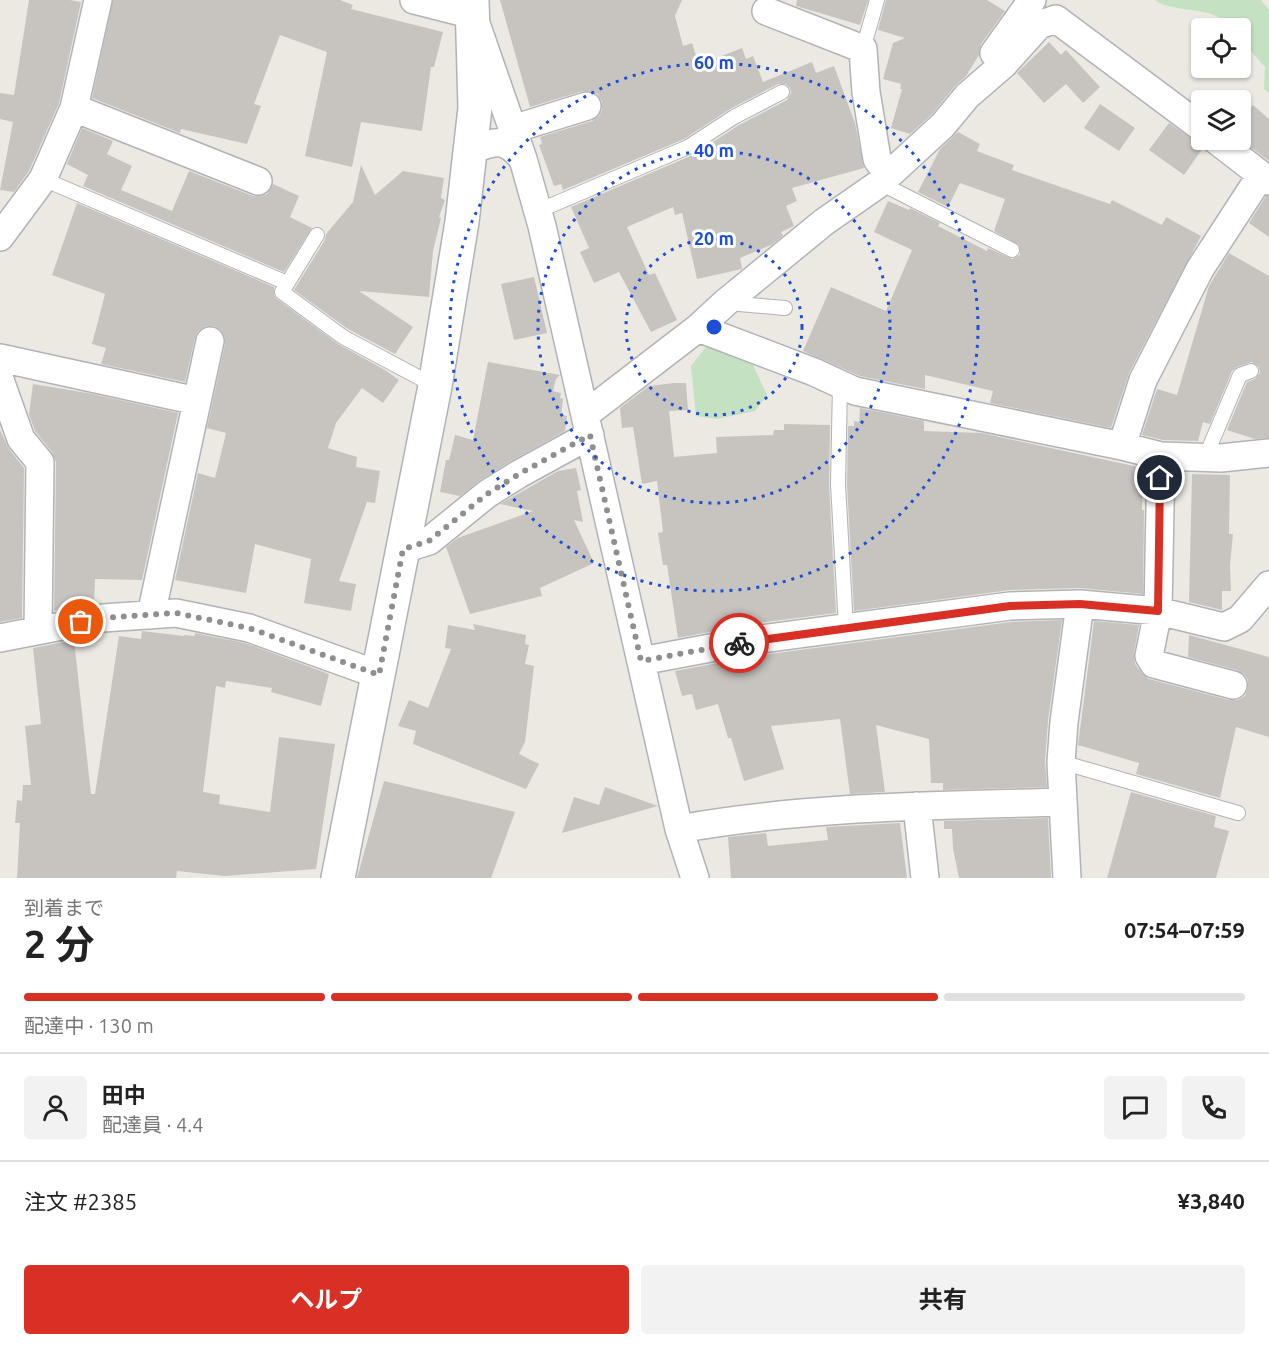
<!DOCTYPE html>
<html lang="ja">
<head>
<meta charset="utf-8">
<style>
  body { margin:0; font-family:Ubuntu,"Noto Sans JP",sans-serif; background:#f2f2f2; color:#222; height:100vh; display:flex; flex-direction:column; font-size:22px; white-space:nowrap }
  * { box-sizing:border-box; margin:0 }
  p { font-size:20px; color:#767676 }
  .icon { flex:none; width:33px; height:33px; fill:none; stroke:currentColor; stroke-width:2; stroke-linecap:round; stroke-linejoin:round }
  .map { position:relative; height:878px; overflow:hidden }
  .drawer { display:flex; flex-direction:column; background:#fff; flex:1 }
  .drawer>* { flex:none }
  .tools { position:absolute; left:1191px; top:18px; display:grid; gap:12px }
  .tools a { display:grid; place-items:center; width:60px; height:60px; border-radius:6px; background:#fff; box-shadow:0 2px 4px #0004; font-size:30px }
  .pin { position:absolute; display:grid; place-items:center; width:51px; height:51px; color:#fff; margin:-26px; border:3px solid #fff; border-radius:50%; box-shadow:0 2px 6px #0007 }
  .courier { position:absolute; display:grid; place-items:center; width:60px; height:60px; margin:-30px; border:4px solid #d93025; border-radius:50%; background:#fff; color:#222; box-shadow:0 2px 8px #0007 }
  .summary em { font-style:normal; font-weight:700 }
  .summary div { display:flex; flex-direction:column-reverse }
  .summary { display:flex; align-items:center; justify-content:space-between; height:102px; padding:0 24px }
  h1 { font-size:39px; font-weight:700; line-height:45px }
  .bar { display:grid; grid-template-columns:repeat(4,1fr); gap:9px 6px; align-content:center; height:72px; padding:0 24px }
  .bar i { height:8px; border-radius:4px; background:#e0e0e0 }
  .bar .active { background:#d93025 }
  .bar p { grid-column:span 4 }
  .line { display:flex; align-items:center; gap:15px; padding:0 24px; border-top:2px solid #e0e0e0 }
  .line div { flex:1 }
  .round { display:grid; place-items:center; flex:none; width:63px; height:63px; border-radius:6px; background:#f2f2f2 }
  .cta { display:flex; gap:12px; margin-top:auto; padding:12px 24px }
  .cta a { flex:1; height:69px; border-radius:6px; background:#d93025; color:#fff; font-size:24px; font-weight:700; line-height:69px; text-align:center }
  .cta a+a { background:#f2f2f2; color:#222 }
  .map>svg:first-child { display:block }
  .green { fill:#c4e1c2 }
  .building { fill:#c7c4c0 }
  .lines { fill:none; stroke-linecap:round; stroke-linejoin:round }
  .lane-casing { stroke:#b0b3b7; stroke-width:16 }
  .street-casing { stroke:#b0b3b7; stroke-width:30 }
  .secondary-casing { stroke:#afb3b6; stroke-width:36 }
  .lane { stroke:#fff; stroke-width:14 }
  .street { stroke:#fff; stroke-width:27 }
  .secondary { stroke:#fff; stroke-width:33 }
  .done { stroke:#8e8f8f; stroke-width:6; stroke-dasharray:0 10.8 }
  .route { stroke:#d93025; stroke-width:8 }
  .ring { fill:none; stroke:#1d4ed8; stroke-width:3; stroke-dasharray:3 6 }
  .centre { fill:#1d4ed8; stroke:#fff; stroke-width:3 }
  .ring-label { font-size:18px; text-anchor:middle; font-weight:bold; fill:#1d4ed8; stroke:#fff; stroke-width:6; stroke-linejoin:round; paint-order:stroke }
</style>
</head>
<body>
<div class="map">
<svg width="1269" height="878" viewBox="0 0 1269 878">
  <rect width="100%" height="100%" fill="#ece9e3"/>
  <path class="green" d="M1155 0H1261L1269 10V93L1264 89 1265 67 1241 40 1240 28H1230C1227 25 1224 20 1220 18 1204 8 1168 11 1155 0Z
    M706 347H720L752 363 767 395 755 411 717 419 696 416 691 366Z"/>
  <path class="building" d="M29 0H70L81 2 59 103 29 171 14 192 0 190 13 122 0 119V93L14 95Z
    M113 0H340L353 5 351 9 443 32 434 67H431L422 131 361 122 352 167 305 156 327 52 280 35 254 104 261 106 247 144 181 129 180 133 92 98Z
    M500 0H682L675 16 683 46 692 43 699 65 742 48 746 59 753 56 763 82 812 62 816 73 834 66 855 123 864 168 792 188 797 201 786 206 794 226 781 232 783 236 771 245 740 258 742 269 697 279 682 213 675 215 673 207 627 227 649 275 655 273 677 320 651 332 619 272 594 283 580 252 589 248 571 207 693 155 739 125 787 100 791 93 790 88 786 84H778L730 109 684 139 563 190 561 184 554 186 539 145 542 144 540 137 592 121 599 116 602 110V101L597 94 591 91H583L530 107Z
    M797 0H868L860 25 796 6Z
    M886 0H987L1005 11 981 44 979 55 966 76 955 86 932 114 910 134 891 128 902 89H900L901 84 883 79 893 43 905 38 878 30Z
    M1049 42 1061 55 1066 50 1100 87 1083 103 1066 84 1044 103 1017 73Z
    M1100 104 1135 128 1119 151 1084 128Z
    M1253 105 1269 119V161L1240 139V121Z
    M1169 123 1201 145 1203 148 1184 175 1149 150Z
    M82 128 113 141 107 154 132 166 121 190 172 211 189 171 253 196H261L267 194 273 184 299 196 290 217 312 228 284 272 83 186 88 175 67 164Z
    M958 132 980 144 977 151 1014 165 1012 170 1110 204 1112 200 1162 225 1166 217 1201 236 1129 373 1111 428 990 403 993 391 925 375V389L860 376 803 351 831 287 886 311 912 250 874 232 888 201 909 210 910 208 940 223 938 226 987 251 988 248 1012 259 1020 255 1019 245 994 231 1005 199 960 183 948 207 918 192 940 149Z
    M361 165 375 195 403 171 444 178 441 198 445 200 439 217 441 218 433 251 429 297 359 291 413 327 395 354 348 329 294 290 325 240 326 234 353 202Z
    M1266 196H1269V237L1249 223Z
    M77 203 274 287V295L277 299 338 344 385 370 399 380 383 403 362 388 336 423 328 448 357 457 356 467 380 471 375 503 367 502 339 581 356 584 351 611 304 603 311 559 255 544 246 593 175 580 198 473 215 478 226 433 207 428 225 344V337L221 330 214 326H206L198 331 195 338 185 382 101 364 106 348 92 344 105 294 52 275Z
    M1229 253 1269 276V438L1255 439 1227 430 1247 382 1255 379 1260 373 1259 367 1252 362 1237 367 1232 371 1210 424 1203 422 1198 441 1163 440 1142 435 1157 389 1177 395 1209 286Z
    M534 277 547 333 514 340 501 284Z
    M488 362 560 375 556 379 553 391 561 393 560 398 563 399 561 415 567 416 565 431 511 461 479 481 460 496 440 492 446 460H449L455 435 473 440Z
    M674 383H686L688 410 669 411 674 457 717 453 716 437 773 435 774 430H784V424L830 425 829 484 836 613 751 624 678 638 667 565H663L658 533 663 532 657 481 642 484 633 427 622 428 620 408 649 386Z
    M33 384 93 394 178 413 142 580 95 579 94 604 54 611 56 462 52 452 35 431 29 414Z
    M860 408 924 421V431L981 433 1143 468 1142 510H1144L1143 594 1080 588 1010 590 854 611 847 484 848 426H854V421L859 422Z
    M0 430 9 449 24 468 22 618 0 622Z
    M576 468 581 490 577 491 583 522 574 520 594 563 540 588 542 596 470 614 446 547 458 538 533 511 500 504 558 471Z
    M1192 474 1230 475 1229 534H1233L1230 565 1231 591H1222V610L1189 602Z
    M1062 620 1048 721 1045 761 1047 787 943 790V783H931L929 739 876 725 885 792 850 794 840 719 771 726 784 769 744 781 731 738H728L718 704 696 710 692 694 682 696 675 671 755 656 1011 622Z
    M1094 621 1139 625 1134 653 1135 664 1141 672 1149 679 1229 700H1238L1245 696 1248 688V680L1244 674 1237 670 1188 657 1189 635 1269 657V737L1236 727 1220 798 1136 774 1139 763 1078 745Z
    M473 624 526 635 525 644 529 645 525 664 534 666 525 742 519 754 539 764 526 789 413 744 416 731 398 726 409 700 428 708 451 649 445 648 448 625 475 630Z
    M142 631 184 636V635L194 636 195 633 245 643 329 674 321 706 271 692 272 688 226 681 225 688 216 686 203 792 220 795 219 804 270 812 279 737 335 744 316 869 225 876 177 871 176 878H17L20 823H15L17 800 22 801 23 785H31L25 726 41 724 33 648 74 640 91 794H95L119 636 141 639Z
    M384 781 515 812 491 878H357Z
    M605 787 658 806 562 833 574 797 599 805Z
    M1131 792 1216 816 1214 827 1229 831 1216 878H1107Z
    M1048 818 1051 878H959L953 848 952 829H944V821Z
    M900 823 907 878H731L728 837 766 833 768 846 828 840 826 827Z"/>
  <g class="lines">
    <g class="lane-casing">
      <path id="lane" d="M863 49 877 0
        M43 179 287 283
        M880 183 1012 250
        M538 211 688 147 734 117 782 92
        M317 235 282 292 343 337 435 386
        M728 303 785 308
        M840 384 838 484 846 628
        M1205 458 1240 375 1251 371
        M1061 762 1238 813"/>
    </g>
    <g class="street-casing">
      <path id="street" d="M414 0 473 15 523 159 542 226 679 829 695 878
        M766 11 863 49 866 92 877 159 888 175
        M994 53 1032 0
        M74 108 258 181
        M513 129 587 106
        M1216 140 1269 181
        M471 150C496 141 504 137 523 159
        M0 237 43 179 74 108 98 0
        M698 328 814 372 855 391 1122 446 1161 456 1221 458 1269 453
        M0 358 197 401
        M0 380 21 439 40 462 38 630
        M586 414 698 328 725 303 824 222 880 183 943 125 967 96 1004 64 1039 25 1056 19 1202 128
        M1122 446 1143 380 1200 269 1261 175
        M1161 456 1158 611 1149 656 1154 664 1233 685
        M403 549 429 541 487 494 519 474 590 435
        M1080 604 1158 611 1224 627 1240 619 1269 585
        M151 615 210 341
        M0 638 103 618 176 613 249 628 379 675
        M641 661 753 640 1010 606 1080 604 1064 722 1061 762 1067 878
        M917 806 925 878
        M679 829C806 806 935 806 1063 802"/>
    </g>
    <g class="secondary-casing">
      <path id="secondary" d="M338 878 435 386 462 222 475 108 472 0"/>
    </g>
    <use href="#lane" class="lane"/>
    <use href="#street" class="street"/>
    <use href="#secondary" class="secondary"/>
  </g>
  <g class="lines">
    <path class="done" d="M81 622 103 618 176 613 249 628 379 675 403 549 429 541 487 494 519 474 590 435 641 661 739 643"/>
    <path class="route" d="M739 643 1010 606 1080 604 1158 611 1160 478"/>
  </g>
  <g class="ring">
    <circle cx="714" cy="327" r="88"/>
    <circle cx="714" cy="327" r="176"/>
    <circle cx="714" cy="327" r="264"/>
  </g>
  <circle cx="714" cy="327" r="9" class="centre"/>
  <g class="ring-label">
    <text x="714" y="69">60 m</text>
    <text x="714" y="157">40 m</text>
    <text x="714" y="245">20 m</text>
  </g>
</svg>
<div class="tools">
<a><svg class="icon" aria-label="locate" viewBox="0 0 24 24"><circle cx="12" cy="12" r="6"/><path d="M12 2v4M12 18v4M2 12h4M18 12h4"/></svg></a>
<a><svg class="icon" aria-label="layers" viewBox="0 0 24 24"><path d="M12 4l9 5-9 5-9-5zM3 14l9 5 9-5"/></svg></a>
</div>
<div class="pin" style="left:81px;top:622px;background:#ea580c"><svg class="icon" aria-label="bag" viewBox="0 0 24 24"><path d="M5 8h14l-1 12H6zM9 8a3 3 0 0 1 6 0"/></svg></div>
<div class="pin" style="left:1160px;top:478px;background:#1f2937"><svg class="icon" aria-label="home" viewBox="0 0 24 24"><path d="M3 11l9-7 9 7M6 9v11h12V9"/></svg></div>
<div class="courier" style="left:739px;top:643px"><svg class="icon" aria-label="bike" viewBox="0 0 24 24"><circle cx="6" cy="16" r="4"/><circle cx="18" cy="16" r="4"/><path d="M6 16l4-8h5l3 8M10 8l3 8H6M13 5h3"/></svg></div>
</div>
<section class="drawer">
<div class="summary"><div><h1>2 分</h1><p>到着まで</p></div><em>07:54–07:59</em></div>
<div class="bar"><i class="active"></i><i class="active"></i><i class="active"></i><i></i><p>配達中 · 130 m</p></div>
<div class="line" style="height:108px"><a class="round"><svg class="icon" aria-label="person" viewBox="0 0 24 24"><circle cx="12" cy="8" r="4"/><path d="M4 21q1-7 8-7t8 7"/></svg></a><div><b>田中</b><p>配達員 · 4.4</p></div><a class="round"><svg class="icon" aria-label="chat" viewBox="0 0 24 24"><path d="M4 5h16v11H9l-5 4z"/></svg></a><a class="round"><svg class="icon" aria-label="phone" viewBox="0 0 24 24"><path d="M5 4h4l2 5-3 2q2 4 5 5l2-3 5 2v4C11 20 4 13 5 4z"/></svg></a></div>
<div class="line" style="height:78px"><div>注文 #2385</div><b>¥3,840</b></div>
<div class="cta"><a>ヘルプ</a><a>共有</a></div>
</section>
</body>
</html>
